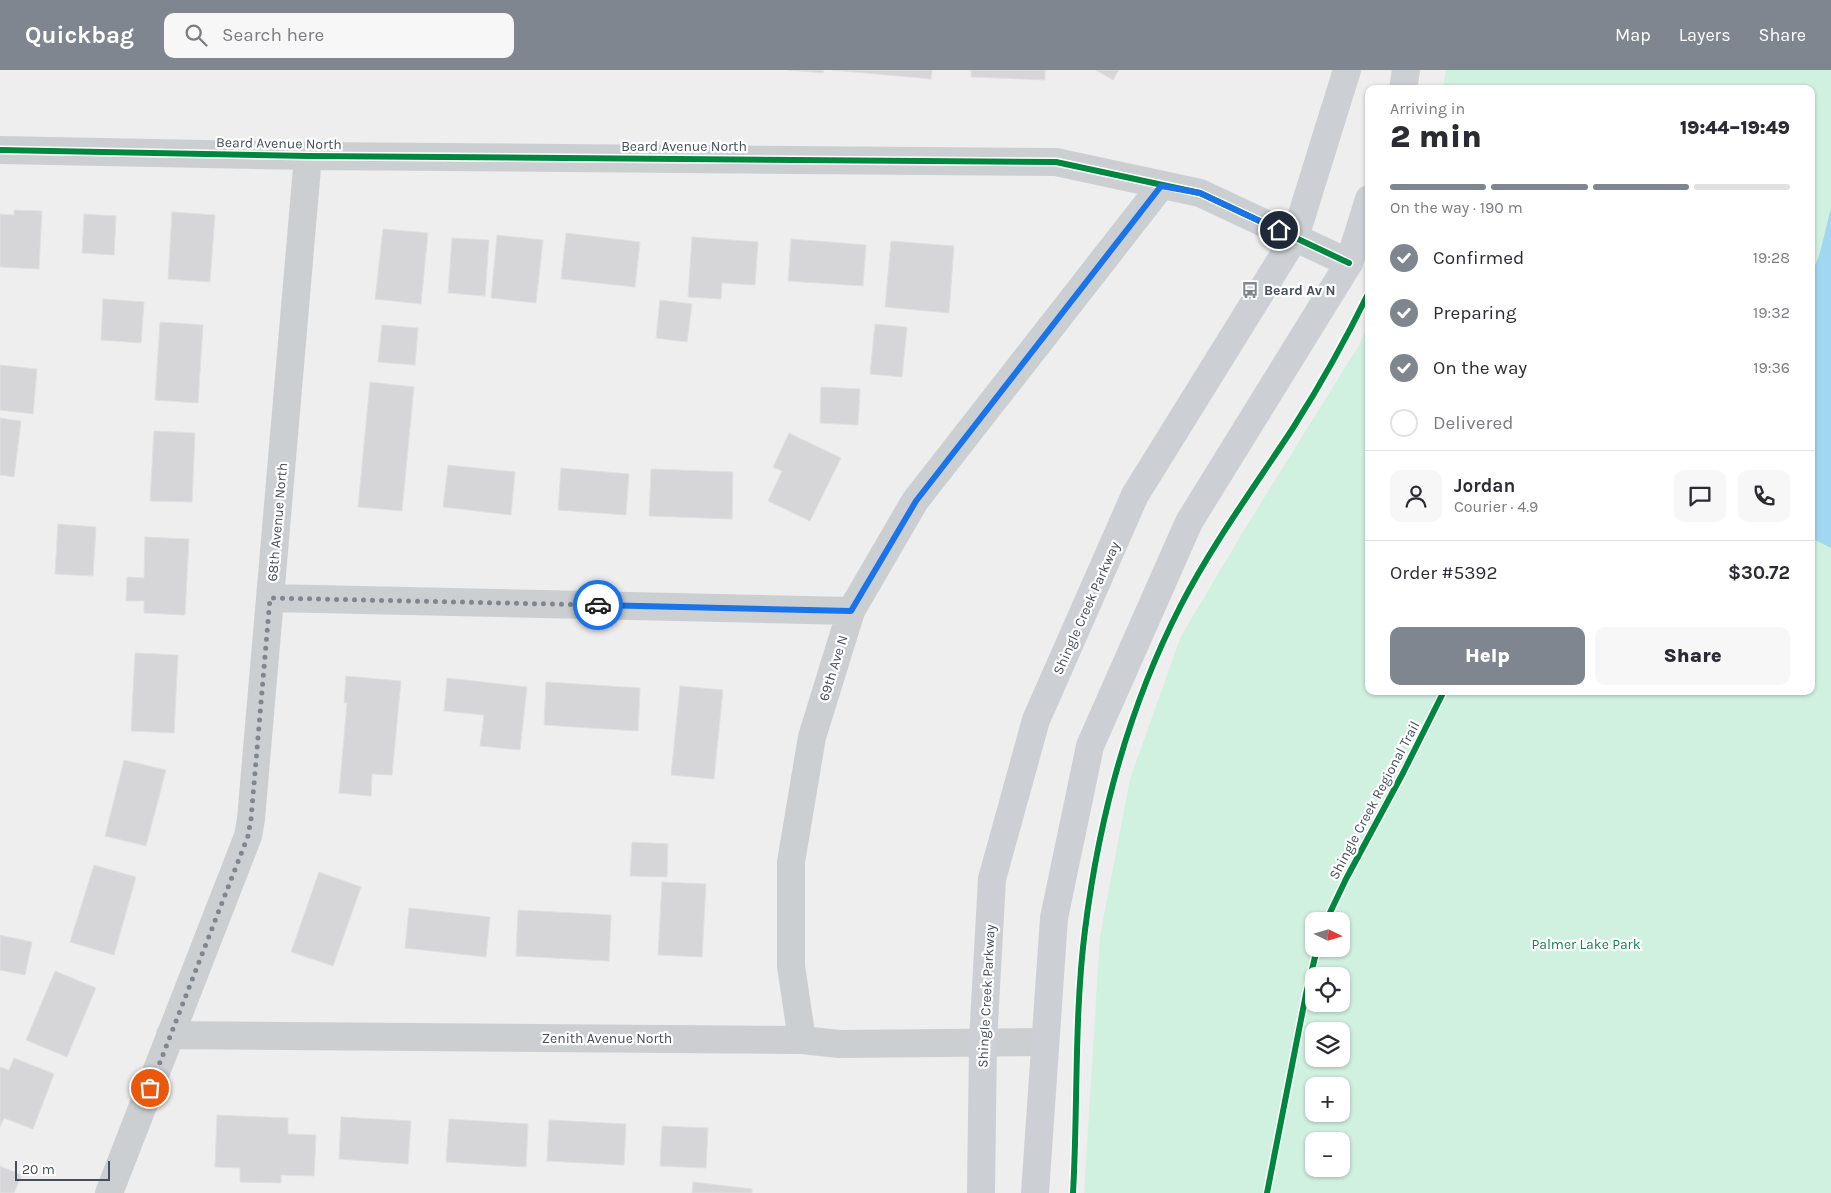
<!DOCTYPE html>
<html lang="en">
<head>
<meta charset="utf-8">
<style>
  body { margin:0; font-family:Karla,sans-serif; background:#f7f7f7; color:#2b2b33; height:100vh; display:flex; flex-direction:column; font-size:19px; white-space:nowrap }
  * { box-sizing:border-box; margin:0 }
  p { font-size:16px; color:#7c7c81 }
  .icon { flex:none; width:28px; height:28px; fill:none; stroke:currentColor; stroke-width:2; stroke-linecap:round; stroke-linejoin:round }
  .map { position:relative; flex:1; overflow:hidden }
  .drawer { position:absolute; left:1365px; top:15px; width:450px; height:610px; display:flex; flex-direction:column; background:#fff; border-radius:10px; box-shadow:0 1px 4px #0004 }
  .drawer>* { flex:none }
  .needle { width:32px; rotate:95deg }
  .controls { position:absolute; left:1305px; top:842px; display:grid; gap:10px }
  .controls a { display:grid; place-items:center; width:45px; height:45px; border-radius:10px; background:#fff; box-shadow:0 1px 4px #0004; font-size:25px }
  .scale { position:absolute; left:15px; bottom:12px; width:95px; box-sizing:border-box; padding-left:5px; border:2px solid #444e5c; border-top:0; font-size:14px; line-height:18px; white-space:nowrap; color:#444e5c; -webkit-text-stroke:4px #fff; paint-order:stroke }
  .pin { position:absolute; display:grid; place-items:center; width:42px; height:42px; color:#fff; margin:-21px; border:2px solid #fff; border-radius:50%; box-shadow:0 1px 5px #0007 }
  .courier { position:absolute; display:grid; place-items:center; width:50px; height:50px; margin:-25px; border:4px solid #1a73e8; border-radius:50%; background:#fff; color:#222; box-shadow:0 1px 6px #0007 }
  .headline em { font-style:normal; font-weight:800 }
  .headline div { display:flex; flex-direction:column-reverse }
  .headline { display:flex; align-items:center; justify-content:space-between; height:85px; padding:0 25px }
  h1 { font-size:32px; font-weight:800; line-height:38px }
  .bar { display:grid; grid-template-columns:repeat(4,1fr); gap:8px 5px; align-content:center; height:60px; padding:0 25px }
  .bar i { height:6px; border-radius:4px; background:#e1e1e2 }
  .bar .on { background:#80868f }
  .bar p { grid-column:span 4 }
  .line { display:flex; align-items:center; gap:12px; padding:0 25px; border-top:1px solid #e1e1e2 }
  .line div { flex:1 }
  .round { display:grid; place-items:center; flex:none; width:52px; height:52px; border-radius:10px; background:#f7f7f7 }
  ol { padding:0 25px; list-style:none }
  li { display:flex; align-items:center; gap:15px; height:55px }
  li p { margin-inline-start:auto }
  li .icon { padding:5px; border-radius:50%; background:#80868f; color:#fff; stroke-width:4 }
  li:last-child { color:#7c7c81 }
  li i { width:28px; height:28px; border:2px solid #e1e1e2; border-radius:50% }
  .cta { display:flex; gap:10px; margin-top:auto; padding:10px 25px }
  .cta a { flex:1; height:58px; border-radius:10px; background:#80868f; color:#fff; font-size:20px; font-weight:800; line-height:58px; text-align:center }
  .cta a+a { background:#f7f7f7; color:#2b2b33 }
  header { display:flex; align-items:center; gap:30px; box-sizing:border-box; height:70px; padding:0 25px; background:#80868f; color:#fff }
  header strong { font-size:24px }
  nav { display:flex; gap:28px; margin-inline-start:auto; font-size:18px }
  .search { width:350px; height:45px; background:#f7f7f7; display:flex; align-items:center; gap:12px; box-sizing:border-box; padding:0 18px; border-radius:10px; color:#7c7c81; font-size:19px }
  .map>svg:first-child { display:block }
  .green { fill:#d0f0e0; fill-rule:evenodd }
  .water { fill:#a1d7f1 }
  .building { fill:#d6d6d8; stroke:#e0e0e1 }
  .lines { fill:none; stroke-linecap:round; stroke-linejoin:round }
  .street { stroke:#cccfd2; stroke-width:28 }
  .secondary { stroke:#cccfd4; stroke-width:28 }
  .cycleway-casing { stroke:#fff; stroke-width:9 }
  .cycleway { stroke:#00873e; stroke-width:6 }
  .done { stroke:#80868f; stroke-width:5; stroke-dasharray:0 9 }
  .route { stroke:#1a73e8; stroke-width:6 }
  .labels { text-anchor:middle; stroke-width:4.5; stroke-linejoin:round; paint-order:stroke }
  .street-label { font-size:14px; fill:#444e5c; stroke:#fff }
  .poi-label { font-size:14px; font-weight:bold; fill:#444e5c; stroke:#fff; text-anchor:start }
  .park-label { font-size:14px; fill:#108256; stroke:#fff }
</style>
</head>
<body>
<header>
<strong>Quickbag</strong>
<div class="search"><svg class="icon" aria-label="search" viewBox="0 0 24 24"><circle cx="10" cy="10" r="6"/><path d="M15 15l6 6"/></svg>Search here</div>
<nav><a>Map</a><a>Layers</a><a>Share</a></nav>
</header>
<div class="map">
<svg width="1831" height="1123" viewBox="0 0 1831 1123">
  <rect width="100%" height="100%" fill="#efeeee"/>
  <path class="green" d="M1446 0H1831V1123H1084L1100 866 1130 709 1181 566 1246 457 1359 275 1369 252V621H1811V19H1443ZM1314 851H1341V879H1314ZM1314 906H1341V934H1314ZM1314 961H1341V989H1314ZM1314 1016H1341V1044H1314ZM1314 1071H1341V1099H1314Z"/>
  <path class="water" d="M1831 138V478L1811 468V205L1819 186Z"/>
  <path class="building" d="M788 0H824L823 3Z
    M832 0H932L931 9Z
    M971 0H1045V10L971 7Z
    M1096 0H1119L1113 10Z
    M14 140 42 141 39 199 0 197V144L14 145Z
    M172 142 215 145 210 212 168 209Z
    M84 144 116 146 114 185 82 183Z
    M383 159 428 163 421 234 375 229Z
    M566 163 640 172 635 217 561 209Z
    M497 165 543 170 536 233 491 228Z
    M692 167 758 172 755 215 722 213 721 229 688 227Z
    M452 168 489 170 485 226 448 223Z
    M791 169 866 175 863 216 788 211Z
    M891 171 954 176 949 243 885 237Z
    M103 229 144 232 141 273 101 270Z
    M660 230 692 234 687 272 656 268Z
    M160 252 203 255 198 333 155 330Z
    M875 254 907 257 902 307 870 304Z
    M382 255 418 258 415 295 378 292Z
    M0 295 37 299 33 344 0 340Z
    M370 312 414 317 402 441 358 437Z
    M821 317 860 319 858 355 820 353Z
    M0 348 21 351 14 407 0 405Z
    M154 361 195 363 192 432 150 431Z
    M789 363 841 388 810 451 768 431 782 401 773 397Z
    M448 395 515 402 511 445 443 437Z
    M561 398 629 404 626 445 558 440Z
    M651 399 733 402 732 449 649 446Z
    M58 454 96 457 93 506 55 504Z
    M145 467 189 469 185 545 144 543V531H126L127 507 144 508Z
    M135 583 178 585 174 663 131 661Z
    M346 606 401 611 392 705 372 704 371 726 339 723 347 633H344Z
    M447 608 527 617 520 680 480 676 484 645 444 641Z
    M546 612 640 618 638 661 544 655Z
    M680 616 723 620 714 709 671 705Z
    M124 690 166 700 146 776 105 766Z
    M632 772 668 774 667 807 630 806Z
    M94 795 136 807 114 885 70 872Z
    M319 802 361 817 333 896 291 882Z
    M662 812 706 814 702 887 658 885Z
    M409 838 490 847 486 887 405 878Z
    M518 840 611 845 609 891 516 886Z
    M0 865 32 872 25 905 0 900Z
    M55 901 96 918 67 987 26 970Z
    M14 988 54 1004 33 1059 4 1048 0 1057V997L9 1000Z
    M217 1045 288 1048V1064L316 1065 314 1106 281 1105V1113L240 1112V1098L215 1097Z
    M341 1047 411 1051 408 1094 339 1089Z
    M449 1049 528 1054 526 1097 446 1092Z
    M549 1050 626 1054 624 1095 547 1091Z
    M662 1056 708 1058 706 1098 660 1096Z
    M0 1096 22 1105 14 1123H0Z
    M693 1112 752 1119V1123H692Z"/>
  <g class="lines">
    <path class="street" d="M0 80 308 86 1056 92 1200 123 1349 193
      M271 528 851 541
      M170 965 802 970 839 974 1045 972
      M802 970 791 896V792L812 667 851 541 915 431 1161 116
      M109 1123 248 766 251 749 308 86"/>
    <path class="secondary" d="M1403 19 1406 0
      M981 1123 983 971 992 809 1036 650 1135 425 1295 167 1347 0
      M1035 1123 1054 848 1090 676 1189 452 1349 193 1369 129"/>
    <g class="cycleway-casing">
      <path id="cycleway" d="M0 80 308 86 1056 92 1200 123 1349 193
        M1326 851 1346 809 1403 703 1444 621
        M1073 1123C1078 1036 1074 947 1085 860 1099 748 1129 636 1181 535 1213 473 1255 416 1293 358 1321 314 1346 269 1369 222
        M1267 1123 1306 924 1317 879"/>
    </g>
    <use href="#cycleway" class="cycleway"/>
  </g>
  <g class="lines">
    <path class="done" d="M150 1018 248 766 251 749 270 528 598 535"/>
    <path class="route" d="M598 535 851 541 916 431 1161 116 1200 123 1279 160"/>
  </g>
  <defs>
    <g id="bus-bare" transform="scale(1.35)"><path d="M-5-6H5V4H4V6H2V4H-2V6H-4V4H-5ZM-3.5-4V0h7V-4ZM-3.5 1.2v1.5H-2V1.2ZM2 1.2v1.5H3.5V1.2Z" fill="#80868f" stroke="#fff" stroke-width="2.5" paint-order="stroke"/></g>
  </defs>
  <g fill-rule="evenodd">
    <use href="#bus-bare" x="1250" y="220"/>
  </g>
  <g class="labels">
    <g class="street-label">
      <text transform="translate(279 73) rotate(1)" y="5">Beard Avenue North</text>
      <text x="684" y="81">Beard Avenue North</text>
      <text transform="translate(277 452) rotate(-85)" y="5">68th Avenue North</text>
      <text transform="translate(1086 538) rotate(-66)" y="5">Shingle Creek Parkway</text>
      <text transform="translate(833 598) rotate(-73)" y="5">69th Ave N</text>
      <text transform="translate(1374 730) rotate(-62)" y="5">Shingle Creek Regional Trail</text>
      <text transform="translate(986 926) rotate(-87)" y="5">Shingle Creek Parkway</text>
      <text x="607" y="973">Zenith Avenue North</text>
    </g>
    <g class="poi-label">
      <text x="1264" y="225">Beard Av N</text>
    </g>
    <g class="park-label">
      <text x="1586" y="879">Palmer Lake Park</text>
    </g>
  </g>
</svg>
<div class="controls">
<a><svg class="needle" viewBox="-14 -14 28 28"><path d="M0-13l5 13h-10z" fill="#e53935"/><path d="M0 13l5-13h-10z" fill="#7c7c81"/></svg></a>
<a><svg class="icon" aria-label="locate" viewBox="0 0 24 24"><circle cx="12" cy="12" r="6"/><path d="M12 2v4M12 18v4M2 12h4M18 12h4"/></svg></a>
<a><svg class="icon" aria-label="layers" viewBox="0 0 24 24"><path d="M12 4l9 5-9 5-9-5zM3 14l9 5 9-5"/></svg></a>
<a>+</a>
<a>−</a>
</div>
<div class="scale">20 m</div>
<div class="pin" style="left:150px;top:1018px;background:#ea580c"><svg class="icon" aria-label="bag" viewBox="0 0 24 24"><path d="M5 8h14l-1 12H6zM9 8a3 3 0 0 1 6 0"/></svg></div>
<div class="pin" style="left:1279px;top:160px;background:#1f2937"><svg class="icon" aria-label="home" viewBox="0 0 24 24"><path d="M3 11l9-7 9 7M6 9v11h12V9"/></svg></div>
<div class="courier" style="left:598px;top:535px"><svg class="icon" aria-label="car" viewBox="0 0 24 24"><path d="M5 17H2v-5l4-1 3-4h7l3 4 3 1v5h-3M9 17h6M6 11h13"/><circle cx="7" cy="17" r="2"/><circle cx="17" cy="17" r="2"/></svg></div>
<section class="drawer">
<div class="headline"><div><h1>2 min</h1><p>Arriving in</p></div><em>19:44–19:49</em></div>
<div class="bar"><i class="on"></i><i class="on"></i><i class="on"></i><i></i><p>On the way · 190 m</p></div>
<ol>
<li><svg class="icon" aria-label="check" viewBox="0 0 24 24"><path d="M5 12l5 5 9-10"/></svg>Confirmed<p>19:28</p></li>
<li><svg class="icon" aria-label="check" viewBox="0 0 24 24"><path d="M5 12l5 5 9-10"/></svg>Preparing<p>19:32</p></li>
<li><svg class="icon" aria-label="check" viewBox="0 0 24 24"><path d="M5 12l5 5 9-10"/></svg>On the way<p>19:36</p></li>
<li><i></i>Delivered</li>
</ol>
<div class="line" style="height:90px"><a class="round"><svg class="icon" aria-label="person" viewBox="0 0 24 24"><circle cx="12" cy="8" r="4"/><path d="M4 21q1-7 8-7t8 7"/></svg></a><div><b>Jordan</b><p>Courier · 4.9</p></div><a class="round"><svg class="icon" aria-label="chat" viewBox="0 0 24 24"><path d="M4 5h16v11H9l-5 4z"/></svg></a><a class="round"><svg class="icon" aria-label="phone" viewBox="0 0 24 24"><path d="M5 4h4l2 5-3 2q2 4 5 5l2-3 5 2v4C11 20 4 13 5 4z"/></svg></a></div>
<div class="line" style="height:65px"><div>Order #5392</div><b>$30.72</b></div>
<div class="cta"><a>Help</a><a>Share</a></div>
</section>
</div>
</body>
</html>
